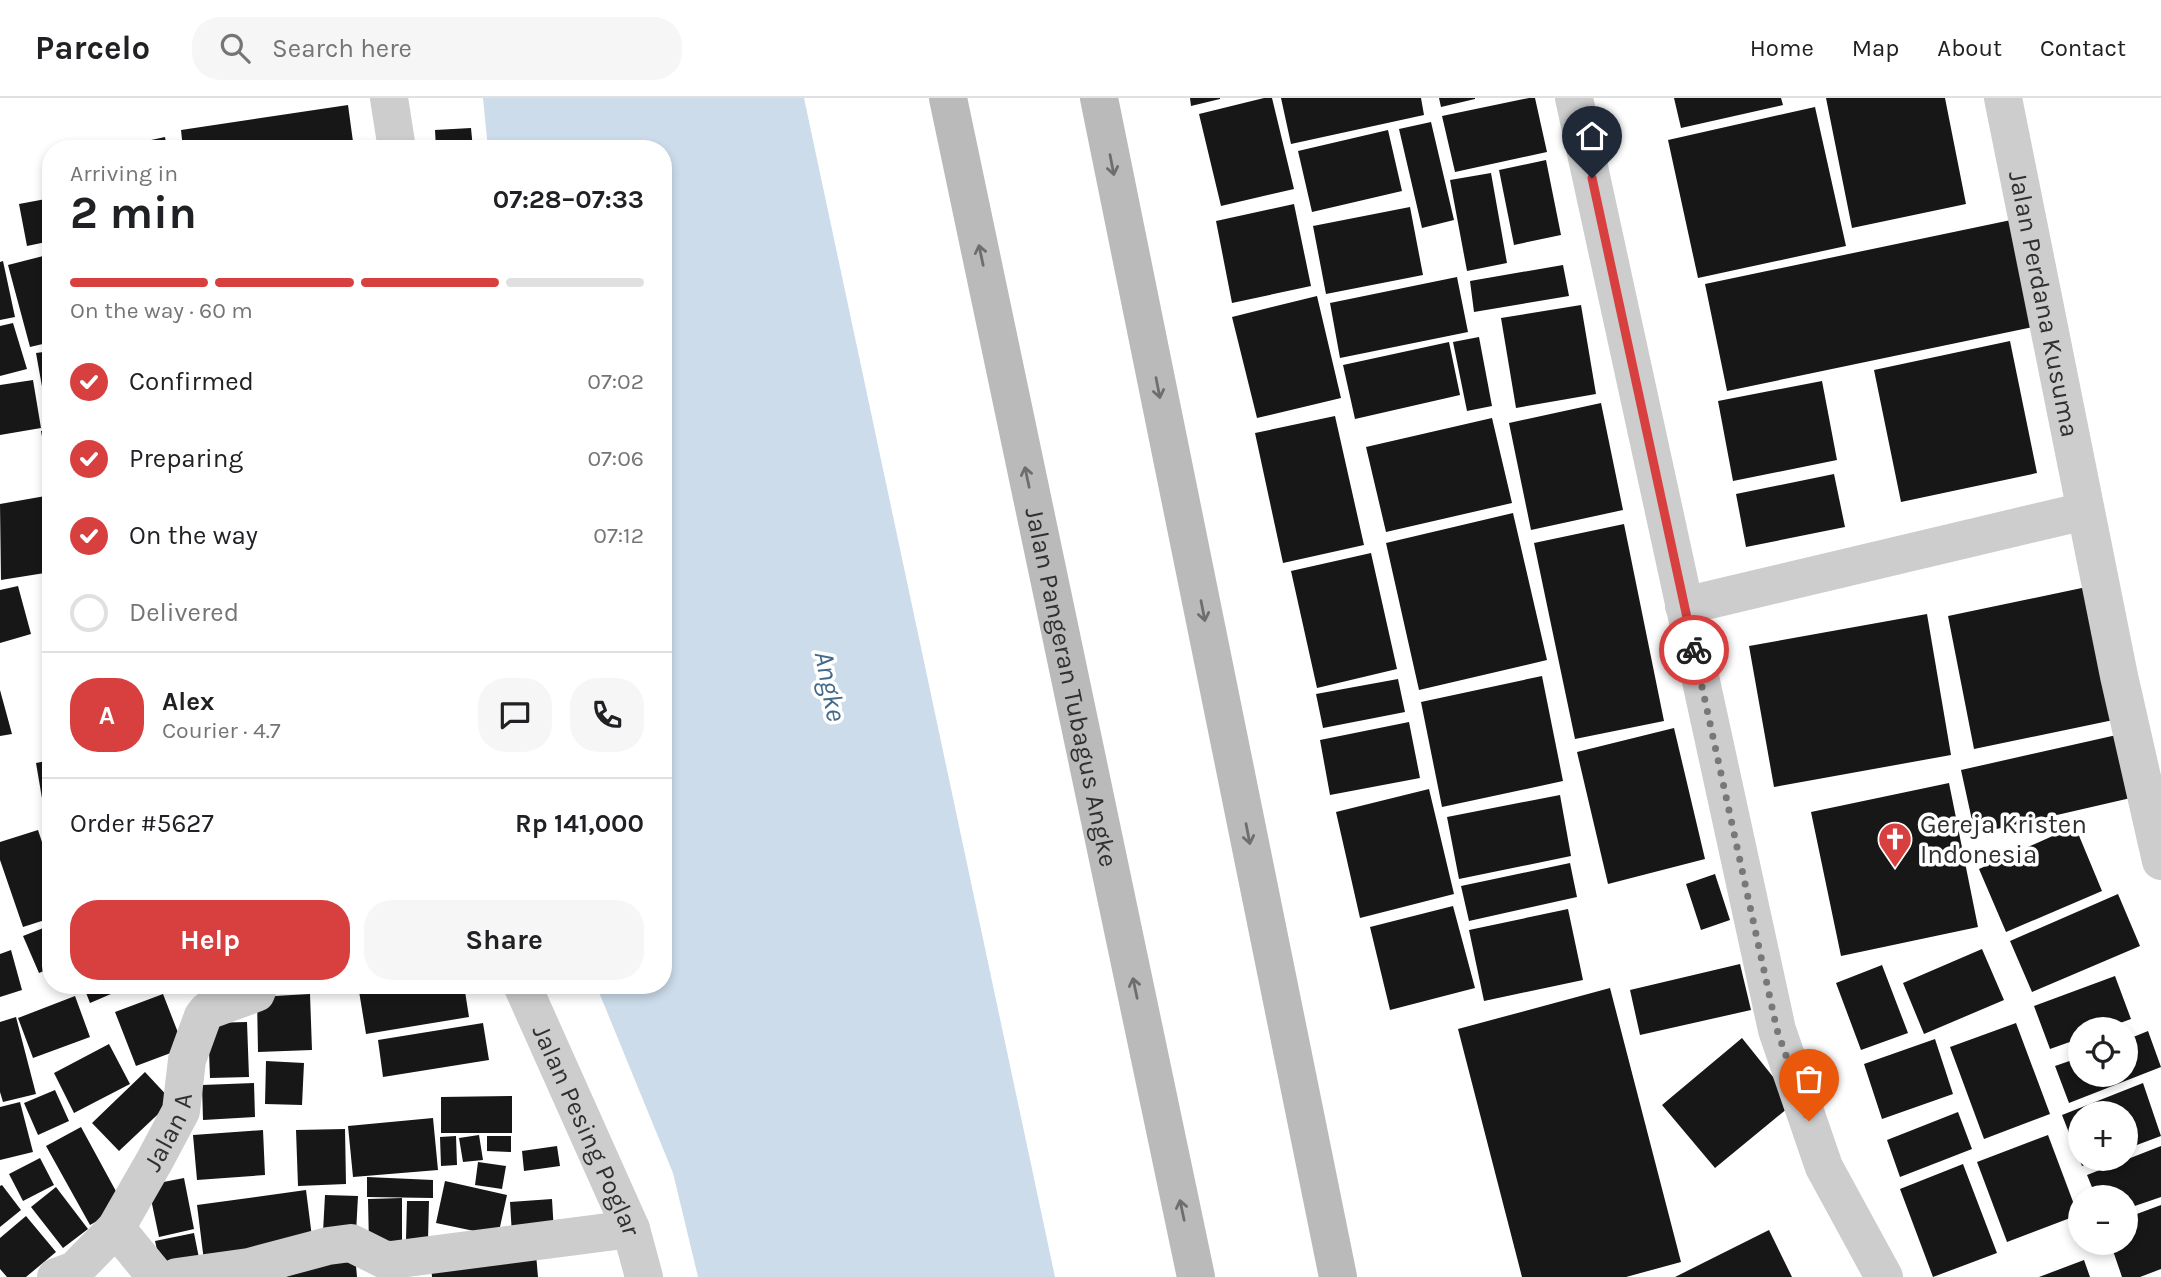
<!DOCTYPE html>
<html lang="en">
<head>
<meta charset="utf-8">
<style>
  body { margin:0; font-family:Karla,sans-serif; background:#f6f6f6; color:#202124; height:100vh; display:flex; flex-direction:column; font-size:26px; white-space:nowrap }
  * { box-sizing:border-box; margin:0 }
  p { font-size:23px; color:#757577 }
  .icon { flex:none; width:38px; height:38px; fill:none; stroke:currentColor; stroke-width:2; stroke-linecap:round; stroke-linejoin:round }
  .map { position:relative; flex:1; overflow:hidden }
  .drawer { position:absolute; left:42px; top:42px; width:630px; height:854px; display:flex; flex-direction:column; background:#fff; border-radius:28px; box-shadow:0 4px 10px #0003 }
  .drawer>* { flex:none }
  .fabs { position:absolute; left:2068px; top:919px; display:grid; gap:14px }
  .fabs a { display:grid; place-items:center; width:70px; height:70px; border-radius:50%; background:#fff; box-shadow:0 4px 10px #0003; font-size:35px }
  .pin { position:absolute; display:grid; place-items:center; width:60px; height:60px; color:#fff; margin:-72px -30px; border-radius:50% 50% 50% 0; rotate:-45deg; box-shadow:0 0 7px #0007 }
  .pin .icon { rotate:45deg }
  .courier { position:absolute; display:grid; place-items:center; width:70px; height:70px; margin:-35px; border:5px solid #d84040; border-radius:50%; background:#fff; color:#222; box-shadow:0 2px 9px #0007 }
  .overview em { font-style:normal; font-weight:700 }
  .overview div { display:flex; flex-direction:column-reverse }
  .overview { display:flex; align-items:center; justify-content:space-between; height:119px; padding:0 28px }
  h1 { font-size:46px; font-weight:700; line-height:52px }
  .bar { display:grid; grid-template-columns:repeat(4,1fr); gap:10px 7px; align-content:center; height:84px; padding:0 28px }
  .bar i { height:9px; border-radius:5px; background:#e0e0e0 }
  .bar .on { background:#d84040 }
  .bar p { grid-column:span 4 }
  .line { display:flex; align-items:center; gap:18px; padding:0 28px; border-top:2px solid #e0e0e0 }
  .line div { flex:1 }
  .round { display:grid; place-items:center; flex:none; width:74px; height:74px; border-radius:28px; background:#f6f6f6 }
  ol { padding:0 28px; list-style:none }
  li { display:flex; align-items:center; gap:21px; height:77px }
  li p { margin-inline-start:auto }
  li .icon { padding:7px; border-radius:50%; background:#d84040; color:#fff; stroke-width:4 }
  li:last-child { color:#757577 }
  li i { width:38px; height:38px; border:4px solid #e0e0e0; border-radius:50% }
  .primary-button { display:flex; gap:14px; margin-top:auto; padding:14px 28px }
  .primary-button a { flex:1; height:80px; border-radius:28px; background:#d84040; color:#fff; font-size:28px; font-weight:700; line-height:80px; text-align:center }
  .primary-button a+a { background:#f6f6f6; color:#202124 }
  header { display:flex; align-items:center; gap:42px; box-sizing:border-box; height:98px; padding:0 35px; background:#fff; border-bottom:2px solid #e0e0e0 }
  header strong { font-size:33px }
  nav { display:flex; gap:38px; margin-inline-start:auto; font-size:24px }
  .search { width:490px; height:63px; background:#f6f6f6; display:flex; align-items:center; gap:18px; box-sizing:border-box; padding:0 24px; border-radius:28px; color:#757577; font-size:26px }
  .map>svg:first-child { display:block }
  .water { fill:#ccdcea }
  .building { fill:#171717 }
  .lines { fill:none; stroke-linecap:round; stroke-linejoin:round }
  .minor { stroke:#cdcdcd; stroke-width:38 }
  .tertiary { stroke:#cdcdcd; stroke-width:38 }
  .secondary { stroke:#bababa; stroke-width:38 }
  .oneway { stroke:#6e6e6e }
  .done { stroke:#787878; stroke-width:7; stroke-dasharray:0 12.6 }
  .route { stroke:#d84040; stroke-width:9 }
  .labels { text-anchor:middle; stroke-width:7; stroke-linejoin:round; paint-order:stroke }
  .street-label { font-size:26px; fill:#303030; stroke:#fff }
  .poi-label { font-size:26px; fill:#303030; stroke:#fff; text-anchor:start }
  .water-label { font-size:28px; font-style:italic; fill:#436a8c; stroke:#fff }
</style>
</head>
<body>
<header>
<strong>Parcelo</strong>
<div class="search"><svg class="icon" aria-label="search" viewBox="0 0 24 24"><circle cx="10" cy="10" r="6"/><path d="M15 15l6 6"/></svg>Search here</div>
<nav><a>Home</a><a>Map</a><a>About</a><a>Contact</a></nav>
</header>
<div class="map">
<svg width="2161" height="1179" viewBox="0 0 2161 1179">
  <rect width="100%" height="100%" fill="#fff"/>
  <path class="water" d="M483 0H804L1055 1179H698L673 1075 596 887H663V51H488Z"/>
  <path class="building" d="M1190 0H1220V1L1191 8Z
    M1264 0H1272L1294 91 1221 108 1199 16Z
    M1281 0H1421L1424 17 1291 46Z
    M1439 0H1475V1L1441 9Z
    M1529 0H1535L1547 54 1455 74 1442 18Z
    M1674 0H1781L1783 7 1681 30Z
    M1826 0H1945L1966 106 1852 130Z
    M348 7 354 51H183L181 32Z
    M1815 9 1846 148 1698 180 1668 42Z
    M1431 24 1454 122 1422 130 1399 31Z
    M471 30 473 51H436L435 32Z
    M1388 32 1402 93 1312 114 1298 53Z
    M165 39 167 51H114V50Z
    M1546 62 1561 137 1514 147 1499 72Z
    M1491 75 1507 165 1467 173 1450 82Z
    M51 100V143L27 148 19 106Z
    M1294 106 1311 188 1232 205 1216 123Z
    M1410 109 1423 177 1326 196 1313 128Z
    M2011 122 2033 229 1727 293 1705 186Z
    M51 156V244L30 249 8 167Z
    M3 163 15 219 0 222V164Z
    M1563 167 1569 198 1474 214 1470 183Z
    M1457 179 1468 234 1340 260 1330 205Z
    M1317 198 1341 300 1257 320 1232 219Z
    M1581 207 1596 296 1516 310 1501 220Z
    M13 225 27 271 0 278V228Z
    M1479 239 1492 308 1467 313 1453 244Z
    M2010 243 2037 375 1901 404 1874 272Z
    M1449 244 1460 297 1355 321 1343 267Z
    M51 253V321L48 322 36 255Z
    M33 282 41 330 0 337V287Z
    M1822 283 1837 362 1733 383 1718 303Z
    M1601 305 1623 412 1531 432 1509 325Z
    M1335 318 1364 447 1283 465 1255 335Z
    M1492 320 1512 405 1386 434 1366 349Z
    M51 332V377H49L41 333Z
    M1834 376 1845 429 1746 449 1736 396Z
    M51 397V474L1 482 0 406Z
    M1513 415 1547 562 1419 592 1386 445Z
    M1624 426 1664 623 1575 641 1534 445Z
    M1371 455 1397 571 1317 590 1291 473Z
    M2096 487 2123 620 1974 651 1948 518Z
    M18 488 31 536 0 545V492Z
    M1927 516 1951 657 1774 689 1749 548Z
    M1542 578 1563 683 1442 709 1421 604Z
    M1398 581 1405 614 1323 630 1316 596Z
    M0 592 12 636 0 638Z
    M1409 624 1420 680 1330 697 1320 642Z
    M1674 630 1705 761 1608 786 1577 654Z
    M2121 636 2135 699 1975 736 1961 672Z
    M51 662V711L44 712 36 665Z
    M1949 685 1978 829 1841 858 1811 714Z
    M1429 691 1454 796 1360 820 1336 714Z
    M1560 697 1571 758 1459 781 1447 719Z
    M2075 728 2102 793 2006 834 1979 771Z
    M38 732 51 771V820L23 829 0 762V744Z
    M1570 765 1577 799 1469 823 1461 788Z
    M1715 776 1730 822 1701 832 1686 786Z
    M2118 796 2140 848 2032 894 2010 843Z
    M1453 808 1475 890 1390 912 1370 829Z
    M1568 811 1583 882 1484 903 1469 832Z
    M51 827V870L39 875 23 838Z
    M1982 851 2004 902 1924 936 1903 885Z
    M11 852 22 892 0 899V856Z
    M1740 866 1751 912 1640 937 1630 892Z
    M1882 867 1908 935 1861 952 1836 885Z
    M2115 878 2131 921 2104 931H2081V940L2050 951 2034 908Z
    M83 887H132L90 905Z
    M193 887H225L202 903Z
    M358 887H464L469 919 366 936Z
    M1610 890 1681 1164 1626 1179H1522L1458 931Z
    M163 896 184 950 136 968 115 914Z
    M310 896 312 952 258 954 257 899Z
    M75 898 90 939 33 960 18 920Z
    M16 919 36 996 3 1004 0 994V924Z
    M247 924 249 979 210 980 208 925Z
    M483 925 489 962 383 979 378 942Z
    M2016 925 2050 1016 1984 1041 1950 949Z
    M2148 933 2161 969 2069 1005 2055 968 2081 959V976H2126V942Z
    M1742 940 1794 1005 1715 1070 1662 1007Z
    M1935 941 1953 996 1882 1021 1864 966Z
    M109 946 130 986 74 1015 54 975Z
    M266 963 304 965 302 1007 265 1006Z
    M145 974 172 1003 119 1053 92 1025Z
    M254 985 255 1019 203 1022 202 987Z
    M2143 985 2161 1038 2126 1051V1015H2081V1060L2100 1061 2082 1068 2062 1017Z
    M55 992 69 1023 38 1037 24 1005Z
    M512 998V1035H441V999Z
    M20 1004 33 1054 0 1062V1009Z
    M1958 1014 1972 1051 1900 1079 1887 1042Z
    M433 1020 438 1072 353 1079 348 1028Z
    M81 1029 124 1108 90 1127 46 1048Z
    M345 1031 346 1086 298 1088 296 1032Z
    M263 1032 265 1077 197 1082 193 1037Z
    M479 1037 483 1062 463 1064 459 1040Z
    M2048 1037 2078 1117 2007 1144 1977 1064Z
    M456 1038 457 1067 441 1068 440 1039Z
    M487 1038H511V1054L487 1053Z
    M557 1048 560 1068 524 1073 522 1053Z
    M2161 1048V1099L2126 1111V1099H2096L2087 1077Z
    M40 1060 54 1087 23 1103 9 1076Z
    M478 1064 506 1068 502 1091 475 1087Z
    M1963 1066 1997 1155 1933 1179 1900 1091Z
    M367 1079 433 1082V1100L367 1099Z
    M184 1080 194 1131 159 1139 148 1087Z
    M445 1083 507 1097 498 1138 436 1125Z
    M2 1087 21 1112 0 1129V1088Z
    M56 1089 88 1131 63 1150 31 1109Z
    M306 1092 313 1147 204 1163 197 1107Z
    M325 1097 358 1098 356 1135 323 1134Z
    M402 1100V1147H369L368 1101Z
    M552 1101 554 1135 512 1137 510 1104Z
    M407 1103H429L428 1142H406Z
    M2161 1107V1171L2140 1179H2122L2110 1144H2126V1120Z
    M26 1118 56 1154 26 1179H7L0 1171V1140Z
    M1769 1132 1792 1179H1675Z
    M194 1135 200 1165 162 1173 155 1143Z
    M355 1156 357 1179H285Z
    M536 1156 538 1179H432L431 1167Z
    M2084 1162 2090 1179H2039Z"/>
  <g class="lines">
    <g class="minor">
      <path d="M1574 0 1777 932 1824 1069 1884 1179"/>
      <path id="s1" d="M2003 0 2119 578 2161 763"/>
      <path d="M1684 508 2085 413"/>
      <path d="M116 1130 156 1179"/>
      <path id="s2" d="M56 1179 75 1172 116 1130 155 1062 181 1013 187 962 203 918 207 913 256 895 259 887"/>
      <path d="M177 1179 249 1169 328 1148 351 1145 383 1161 391 1162 631 1131"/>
    </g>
    <g class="tertiary">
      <path d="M389 0 397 51"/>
      <path id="s3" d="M522 887 631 1131 644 1179"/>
    </g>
    <g class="secondary">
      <path id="s4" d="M948 0 1196 1179"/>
      <path d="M1099 0 1338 1179"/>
    </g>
  </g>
  <defs><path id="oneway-shaft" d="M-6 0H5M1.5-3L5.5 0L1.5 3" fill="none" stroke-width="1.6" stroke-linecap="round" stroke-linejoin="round" transform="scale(1.75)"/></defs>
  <g class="oneway">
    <use href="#oneway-shaft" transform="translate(1112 67) rotate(79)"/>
    <use href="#oneway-shaft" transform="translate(981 157) rotate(-102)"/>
    <use href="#oneway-shaft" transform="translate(1158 290) rotate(79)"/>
    <use href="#oneway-shaft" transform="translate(1027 379) rotate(-102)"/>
    <use href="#oneway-shaft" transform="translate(1203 513) rotate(79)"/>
    <use href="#oneway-shaft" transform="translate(1248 736) rotate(79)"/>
    <use href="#oneway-shaft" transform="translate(1135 890) rotate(-102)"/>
    <use href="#oneway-shaft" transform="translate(1182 1112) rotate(-102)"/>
  </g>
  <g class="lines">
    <path class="done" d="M1694 552 1777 932 1809 1023"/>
    <path class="route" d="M1592 80 1694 552"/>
  </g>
  <defs>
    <g id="church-pin" transform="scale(1.75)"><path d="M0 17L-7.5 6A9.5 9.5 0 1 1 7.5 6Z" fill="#d84040" stroke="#fff"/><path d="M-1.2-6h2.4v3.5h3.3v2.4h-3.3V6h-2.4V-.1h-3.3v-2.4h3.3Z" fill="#fff"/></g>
  </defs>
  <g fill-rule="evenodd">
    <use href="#church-pin" x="1895" y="741"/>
  </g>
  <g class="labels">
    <g class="street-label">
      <text dy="9" stroke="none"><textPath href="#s1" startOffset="210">Jalan Perdana Kusuma</textPath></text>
      <text dy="9" stroke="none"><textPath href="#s4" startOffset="602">Jalan Pangeran Tubagus Angke</textPath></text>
      <text dy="9" stroke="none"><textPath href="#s3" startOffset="159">Jalan Pesing Poglar</textPath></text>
      <text dy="9" stroke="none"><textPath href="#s2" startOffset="189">Jalan A</textPath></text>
    </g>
    <g class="poi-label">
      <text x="1920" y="735">Gereja Kristen<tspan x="1920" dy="30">Indonesia</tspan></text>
    </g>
    <g class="water-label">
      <text transform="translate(831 588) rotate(79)" y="10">Angke</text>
    </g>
  </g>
</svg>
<div class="fabs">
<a><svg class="icon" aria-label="locate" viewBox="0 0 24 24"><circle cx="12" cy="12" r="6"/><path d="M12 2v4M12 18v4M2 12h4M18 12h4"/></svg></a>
<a>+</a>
<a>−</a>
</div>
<div class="pin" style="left:1809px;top:1023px;background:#ea580c"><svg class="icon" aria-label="bag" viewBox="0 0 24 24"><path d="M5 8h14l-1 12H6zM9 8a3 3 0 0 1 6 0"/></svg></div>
<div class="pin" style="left:1592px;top:80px;background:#1f2937"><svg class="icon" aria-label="home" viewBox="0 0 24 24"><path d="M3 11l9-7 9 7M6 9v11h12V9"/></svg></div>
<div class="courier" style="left:1694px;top:552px"><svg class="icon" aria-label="bike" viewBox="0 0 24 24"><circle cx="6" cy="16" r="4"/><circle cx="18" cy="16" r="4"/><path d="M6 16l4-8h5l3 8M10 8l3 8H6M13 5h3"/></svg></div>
<section class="drawer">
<div class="overview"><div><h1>2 min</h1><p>Arriving in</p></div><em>07:28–07:33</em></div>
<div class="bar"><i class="on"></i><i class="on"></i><i class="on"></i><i></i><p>On the way · 60 m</p></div>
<ol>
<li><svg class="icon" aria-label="check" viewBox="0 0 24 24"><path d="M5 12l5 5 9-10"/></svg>Confirmed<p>07:02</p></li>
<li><svg class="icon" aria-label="check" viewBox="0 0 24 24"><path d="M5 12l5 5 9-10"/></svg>Preparing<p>07:06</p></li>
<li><svg class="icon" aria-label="check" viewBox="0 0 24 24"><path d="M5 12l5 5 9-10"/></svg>On the way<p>07:12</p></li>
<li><i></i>Delivered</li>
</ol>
<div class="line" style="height:126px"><b class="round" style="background:#d84040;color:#fff">A</b><div><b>Alex</b><p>Courier · 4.7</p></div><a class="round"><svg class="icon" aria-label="chat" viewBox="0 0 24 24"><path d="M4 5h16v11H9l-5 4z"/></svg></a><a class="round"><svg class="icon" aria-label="phone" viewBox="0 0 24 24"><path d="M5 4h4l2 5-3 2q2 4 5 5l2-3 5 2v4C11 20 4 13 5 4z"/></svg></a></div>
<div class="line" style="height:91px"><div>Order #5627</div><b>Rp 141,000</b></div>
<div class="primary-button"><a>Help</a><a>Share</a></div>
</section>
</div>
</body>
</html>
